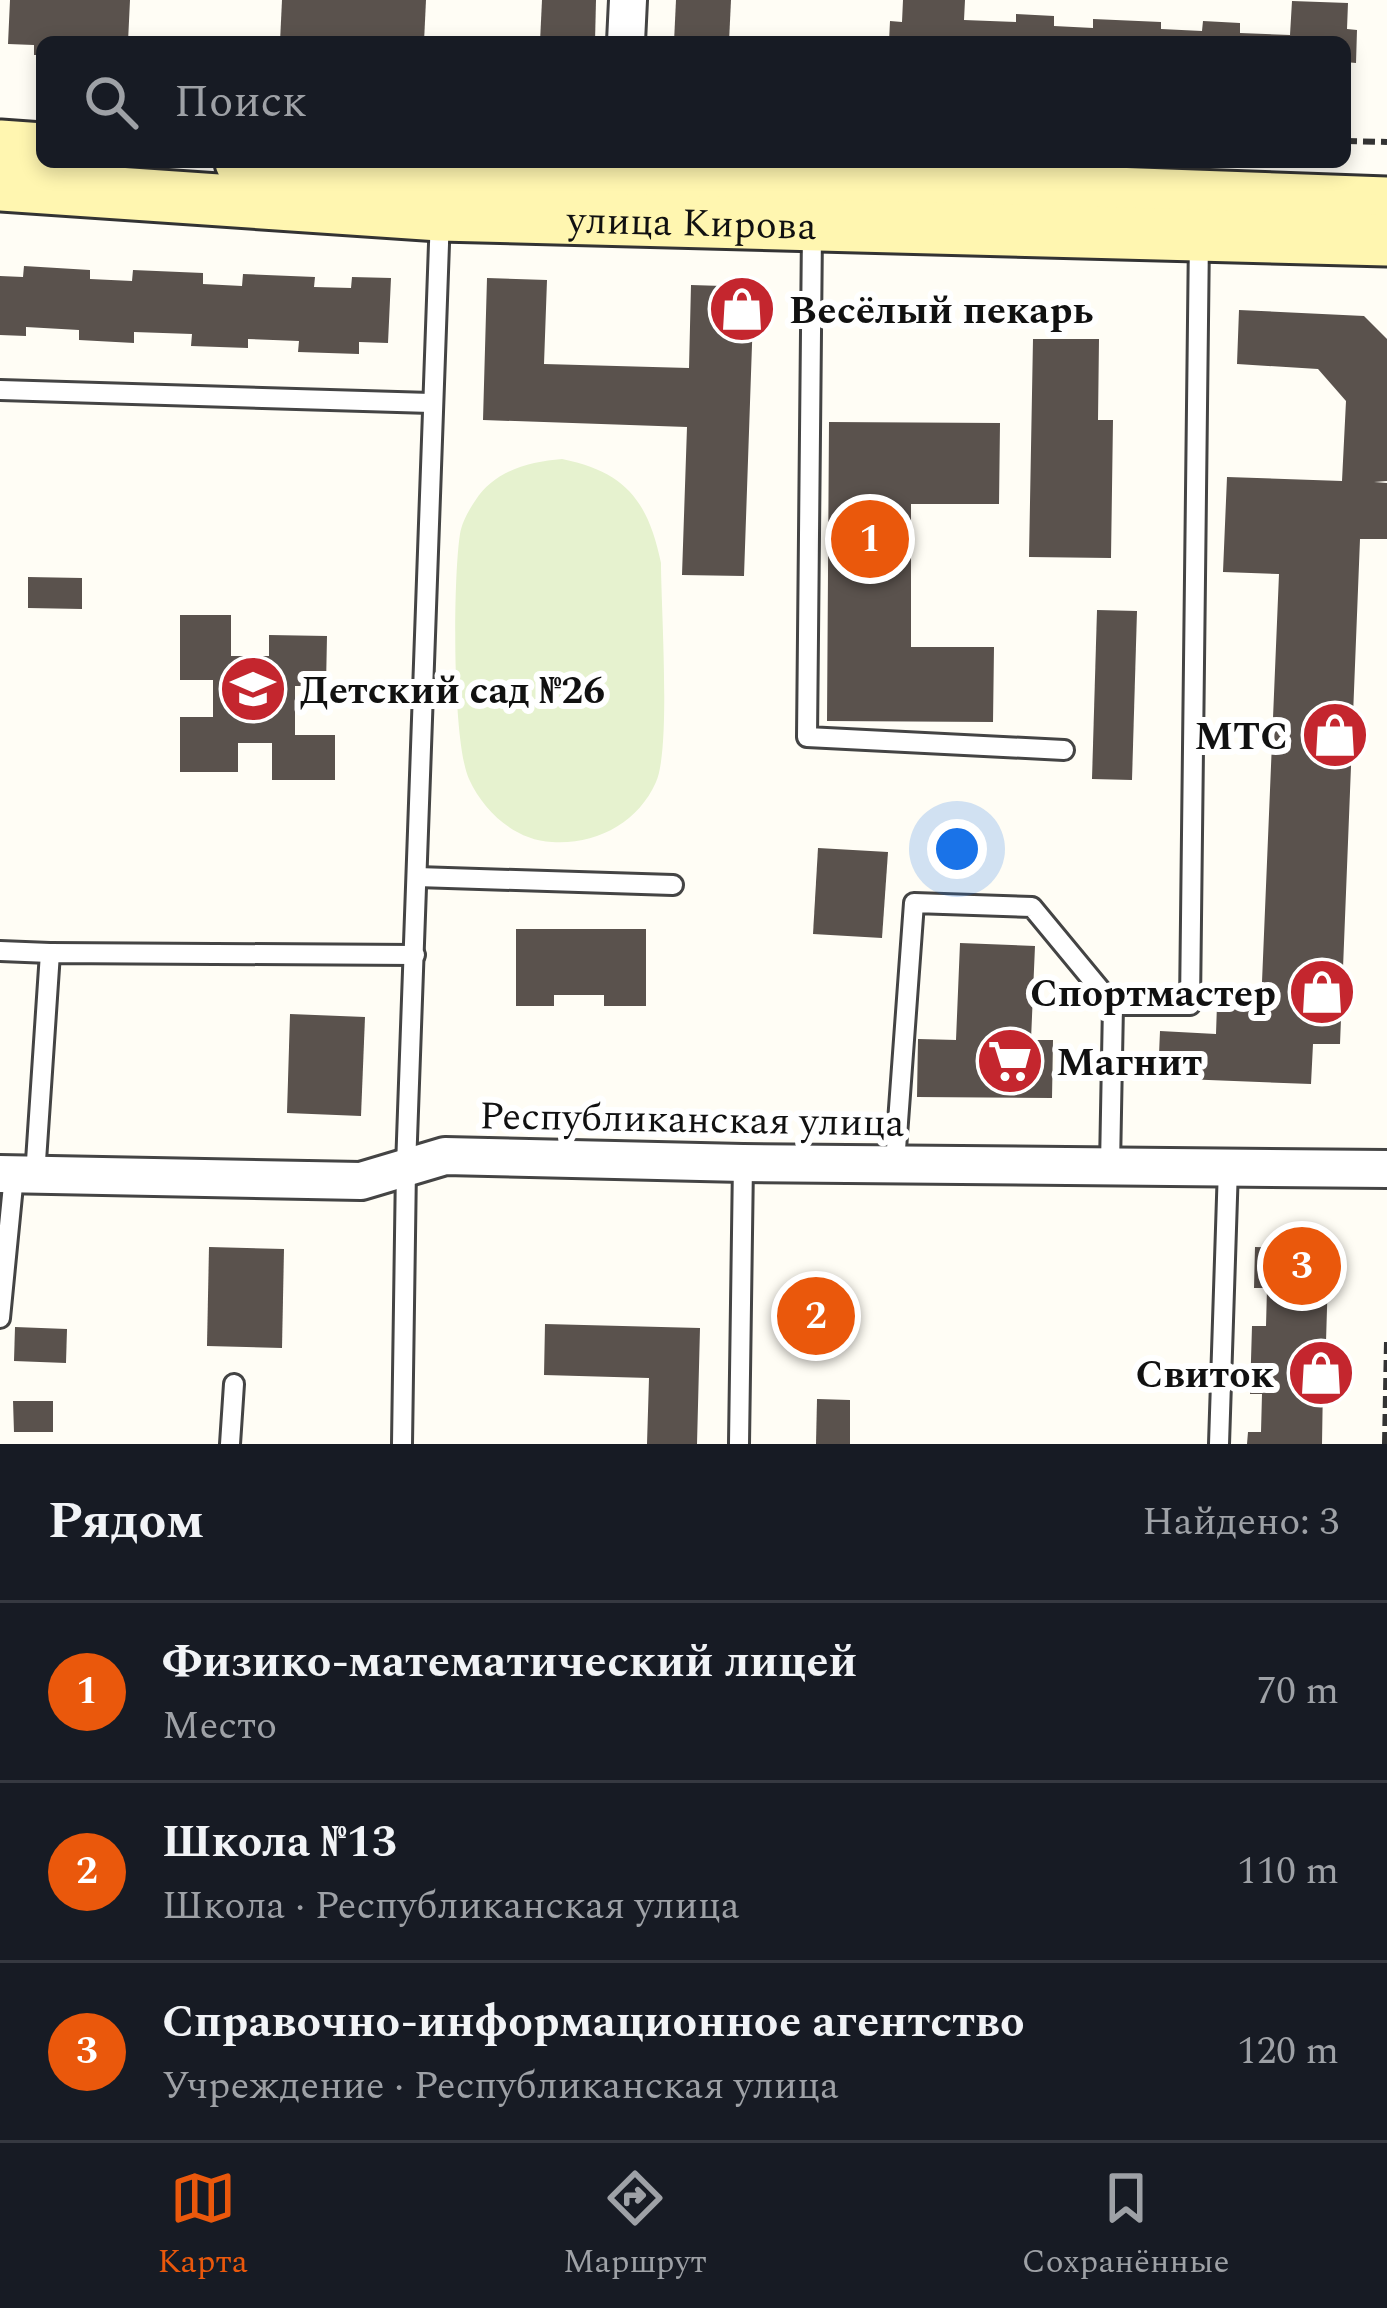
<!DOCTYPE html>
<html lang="ru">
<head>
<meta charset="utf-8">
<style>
  :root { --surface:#171b24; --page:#20242c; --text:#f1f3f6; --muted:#9ea1a6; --line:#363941; --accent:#ea580c }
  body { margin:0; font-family:Spectral,serif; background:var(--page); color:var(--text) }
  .you { position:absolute; left:957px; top:849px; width:42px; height:42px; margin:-30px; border:9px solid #fff; border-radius:50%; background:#1a73e8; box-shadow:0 0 0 18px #1a73e833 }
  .badge { display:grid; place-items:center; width:78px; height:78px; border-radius:50%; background:var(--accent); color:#fff; font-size:39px; font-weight:700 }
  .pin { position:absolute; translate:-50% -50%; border:6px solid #fff; box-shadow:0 3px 12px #0006 }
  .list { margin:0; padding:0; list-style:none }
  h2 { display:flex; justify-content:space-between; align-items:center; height:156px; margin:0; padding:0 48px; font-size:51px }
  h2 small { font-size:39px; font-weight:400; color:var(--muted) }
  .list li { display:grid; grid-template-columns:78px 1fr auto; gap:36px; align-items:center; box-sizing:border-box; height:180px; padding:0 48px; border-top:3px solid var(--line) }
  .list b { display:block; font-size:45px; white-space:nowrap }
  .list p { margin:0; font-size:39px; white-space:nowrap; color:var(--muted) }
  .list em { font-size:39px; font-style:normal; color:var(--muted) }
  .icon { flex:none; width:66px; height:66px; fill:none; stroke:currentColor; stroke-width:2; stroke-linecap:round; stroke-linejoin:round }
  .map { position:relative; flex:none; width:1387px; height:1444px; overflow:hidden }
  .search { position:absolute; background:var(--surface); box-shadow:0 6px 18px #0003; left:36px; right:36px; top:36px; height:132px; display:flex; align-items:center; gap:30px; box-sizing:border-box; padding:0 42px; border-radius:18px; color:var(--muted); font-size:45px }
  .sheet { height:696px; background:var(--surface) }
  nav { display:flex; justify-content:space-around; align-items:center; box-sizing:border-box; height:168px; border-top:3px solid var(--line); background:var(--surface); font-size:33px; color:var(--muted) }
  nav a { display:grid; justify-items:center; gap:6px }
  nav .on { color:var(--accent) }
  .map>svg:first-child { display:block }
  .pitch { fill:#e6f2cf }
  .building { fill:#5a524d }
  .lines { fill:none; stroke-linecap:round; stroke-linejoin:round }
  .service-casing { stroke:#444; stroke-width:24 }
  .minor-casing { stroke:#444; stroke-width:42 }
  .secondary-casing { stroke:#333; stroke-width:57 }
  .path { stroke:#333; stroke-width:6; stroke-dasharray:12 6; stroke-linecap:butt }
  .service { stroke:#fff; stroke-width:18 }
  .minor { stroke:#fff; stroke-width:36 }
  .secondary { stroke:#fff6b0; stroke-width:51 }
  .labels { text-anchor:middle; stroke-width:12; stroke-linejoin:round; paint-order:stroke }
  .street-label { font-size:39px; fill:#111; stroke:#fff }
  .poi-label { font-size:39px; font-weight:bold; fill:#111; stroke:#fff; text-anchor:start }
</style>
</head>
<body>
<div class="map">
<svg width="1387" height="1444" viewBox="0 0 1387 1444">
  <rect width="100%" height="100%" fill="#fffdf5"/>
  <path class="pitch" d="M562 459C626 472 648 501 661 563 661 608 671 749 656 782 638 823 596 845 552 842 515 840 484 812 469 779 452 742 453 578 460 534 462 522 469 510 475 501 495 470 529 462 562 459Z"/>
  <g class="building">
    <polygon points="10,0 130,0 128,42 42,42 42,55 34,55 34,45 8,44"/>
    <polygon points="282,0 426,0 424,42 280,42"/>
    <polygon points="542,0 596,0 595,42 540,42"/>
    <polygon points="676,0 731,0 729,42 674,42"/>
    <polygon points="903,0 965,0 964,20 1016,22 1016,14 1054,16 1054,26 1093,28 1093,19 1161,22 1161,29 1202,31 1203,21 1240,23 1240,33 1290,35 1292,1 1348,3 1347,29 1357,30 1356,63 1345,62 1345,42 889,42 890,21 902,22"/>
    <polygon points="24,266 90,270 90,279 132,281 133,270 203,273 203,284 242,286 243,274 315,277 314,287 351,288 352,277 391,278 388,343 359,342 359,354 298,352 299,341 248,339 248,348 191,346 192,334 134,332 134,343 79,340 79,330 26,327 26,336 0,335 0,276 23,277"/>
    <polygon points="487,278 547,280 544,364 689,368 691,285 754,287 744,576 682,575 687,427 483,420"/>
    <polygon points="1239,310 1364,316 1387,339 1387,481 1374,482 1387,483 1387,539 1360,539 1340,1044 1313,1044 1311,1084 1158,1078 1160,1031 1216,1034 1217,1004 1261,1006 1279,574 1223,572 1227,477 1342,481 1346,401 1318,369 1237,364"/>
    <polygon points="1033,339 1099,339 1098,420 1113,420 1111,558 1029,557"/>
    <polygon points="829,422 1000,423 999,504 911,504 911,647 994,647 993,722 827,721"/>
    <polygon points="28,577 82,578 82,609 28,608"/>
    <polygon points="1097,610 1137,611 1132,780 1092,779"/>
    <polygon points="180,615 231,615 231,656 269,656 269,635 327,636 326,686 295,686 295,735 335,735 335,780 272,780 272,743 238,743 238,772 180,772 180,717 213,717 213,680 180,680"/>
    <polygon points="818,848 888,852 882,938 813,934"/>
    <polygon points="516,929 646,929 646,1006 604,1006 604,995 554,995 554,1006 516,1006"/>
    <polygon points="960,943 1035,946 1031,1040 1053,1040 1052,1098 917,1097 918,1039 956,1040"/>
    <polygon points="290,1014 365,1017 361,1116 287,1113"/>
    <polygon points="209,1247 284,1249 282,1348 207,1346"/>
    <polygon points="1255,1247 1319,1249 1319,1275 1328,1275 1326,1342 1316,1342 1315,1381 1323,1382 1322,1444 1247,1444 1248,1432 1261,1432 1262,1394 1250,1394 1252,1326 1266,1326 1267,1288 1254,1288"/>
    <polygon points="545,1324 700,1328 697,1444 647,1444 649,1378 544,1375"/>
    <polygon points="15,1327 67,1329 66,1363 14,1361"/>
    <polygon points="817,1399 850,1400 850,1444 816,1444"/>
    <polygon points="13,1401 53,1401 53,1432 14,1432"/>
  </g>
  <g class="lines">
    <g class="service-casing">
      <g id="service">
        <polyline points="812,231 807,737 1064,750"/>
        <polyline points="0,390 431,403"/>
        <polyline points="417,877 673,885"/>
        <polyline points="0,951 50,953"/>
        <polyline points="1113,1005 1190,1005 1199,236"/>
        <polyline points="895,1163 914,903 1032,907 1113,1005 1110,1166"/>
        <polyline points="35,1176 50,953 415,955"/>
        <polyline points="0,1318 14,1175"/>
        <polyline points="230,1444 234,1384"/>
        <polyline points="402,1444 406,1167 440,216"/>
        <polyline points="739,1444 743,1163"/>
        <polyline points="1219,1444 1228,1167"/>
      </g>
    </g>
    <g class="minor-casing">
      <g id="minor">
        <polyline points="626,42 628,0"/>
        <polyline points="0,1174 361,1181 445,1156 743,1163 1387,1169"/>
      </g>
    </g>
    <g class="secondary-casing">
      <g id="secondary">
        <polyline points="0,146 42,149"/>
        <polyline points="241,162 442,175 812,182 1387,203"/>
        <path id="s1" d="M0 185 440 215 1387 240"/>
      </g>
    </g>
    <g class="path">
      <polyline points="1345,141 1387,142"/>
      <polyline points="1385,1444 1387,1341"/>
    </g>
    <use href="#service" class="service"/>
    <use href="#minor" class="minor"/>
    <use href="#secondary" class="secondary"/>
  </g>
  <defs>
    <g id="shop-disc" transform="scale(3.45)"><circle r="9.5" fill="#c4262e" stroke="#fff"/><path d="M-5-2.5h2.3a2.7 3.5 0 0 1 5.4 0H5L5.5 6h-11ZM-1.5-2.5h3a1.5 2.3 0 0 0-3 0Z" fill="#fff"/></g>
    <g id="school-disc" transform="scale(3.45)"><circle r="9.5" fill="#c4262e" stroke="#fff"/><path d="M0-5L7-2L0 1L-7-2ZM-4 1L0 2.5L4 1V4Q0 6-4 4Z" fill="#fff"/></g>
    <g id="supermarket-disc" transform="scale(3.45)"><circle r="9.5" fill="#c4262e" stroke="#fff"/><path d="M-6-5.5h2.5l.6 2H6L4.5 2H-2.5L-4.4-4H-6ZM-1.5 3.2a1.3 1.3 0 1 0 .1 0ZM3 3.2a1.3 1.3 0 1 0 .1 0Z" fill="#fff"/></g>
  </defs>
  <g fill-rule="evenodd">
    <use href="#shop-disc" x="742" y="309"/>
    <use href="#school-disc" x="253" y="689"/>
    <use href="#shop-disc" x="1335" y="735"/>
    <use href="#shop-disc" x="1322" y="992"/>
    <use href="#supermarket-disc" x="1010" y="1061"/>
    <use href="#shop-disc" x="1321" y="1373"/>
  </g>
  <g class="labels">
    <g class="street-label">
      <text dy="14" stroke="none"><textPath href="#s1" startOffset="693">улица Кирова</textPath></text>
      <text transform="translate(692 1118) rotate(1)" y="14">Республиканская улица</text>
    </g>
    <g class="poi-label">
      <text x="789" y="323">Весёлый пекарь</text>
      <text x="300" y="703">Детский сад №26</text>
      <text x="1288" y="749" text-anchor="end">МТС</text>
      <text x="1276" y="1006" text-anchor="end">Спортмастер</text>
      <text x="1056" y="1075">Магнит</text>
      <text x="1274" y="1387" text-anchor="end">Свиток</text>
    </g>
  </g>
</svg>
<div class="you"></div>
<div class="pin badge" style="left:870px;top:539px">1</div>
<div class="pin badge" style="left:816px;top:1316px">2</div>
<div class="pin badge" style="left:1302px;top:1266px">3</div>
<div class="search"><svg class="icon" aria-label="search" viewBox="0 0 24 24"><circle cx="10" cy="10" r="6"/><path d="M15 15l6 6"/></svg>Поиск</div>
</div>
<section class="sheet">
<h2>Рядом<small>Найдено: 3</small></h2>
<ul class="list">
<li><span class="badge">1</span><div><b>Физико-математический лицей</b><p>Место</p></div><em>70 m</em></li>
<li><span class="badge">2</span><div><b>Школа №13</b><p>Школа · Республиканская улица</p></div><em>110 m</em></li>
<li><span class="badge">3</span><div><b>Справочно-информационное агентство</b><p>Учреждение · Республиканская улица</p></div><em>120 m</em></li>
</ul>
</section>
<nav>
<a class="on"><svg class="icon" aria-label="map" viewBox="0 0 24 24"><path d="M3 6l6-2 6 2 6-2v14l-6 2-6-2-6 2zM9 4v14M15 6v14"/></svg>Карта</a>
<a><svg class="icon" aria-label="directions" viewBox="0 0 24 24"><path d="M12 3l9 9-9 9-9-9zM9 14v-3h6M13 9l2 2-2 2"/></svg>Маршрут</a>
<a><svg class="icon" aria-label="saved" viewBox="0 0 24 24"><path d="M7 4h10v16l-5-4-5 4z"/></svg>Сохранённые</a>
</nav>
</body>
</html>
